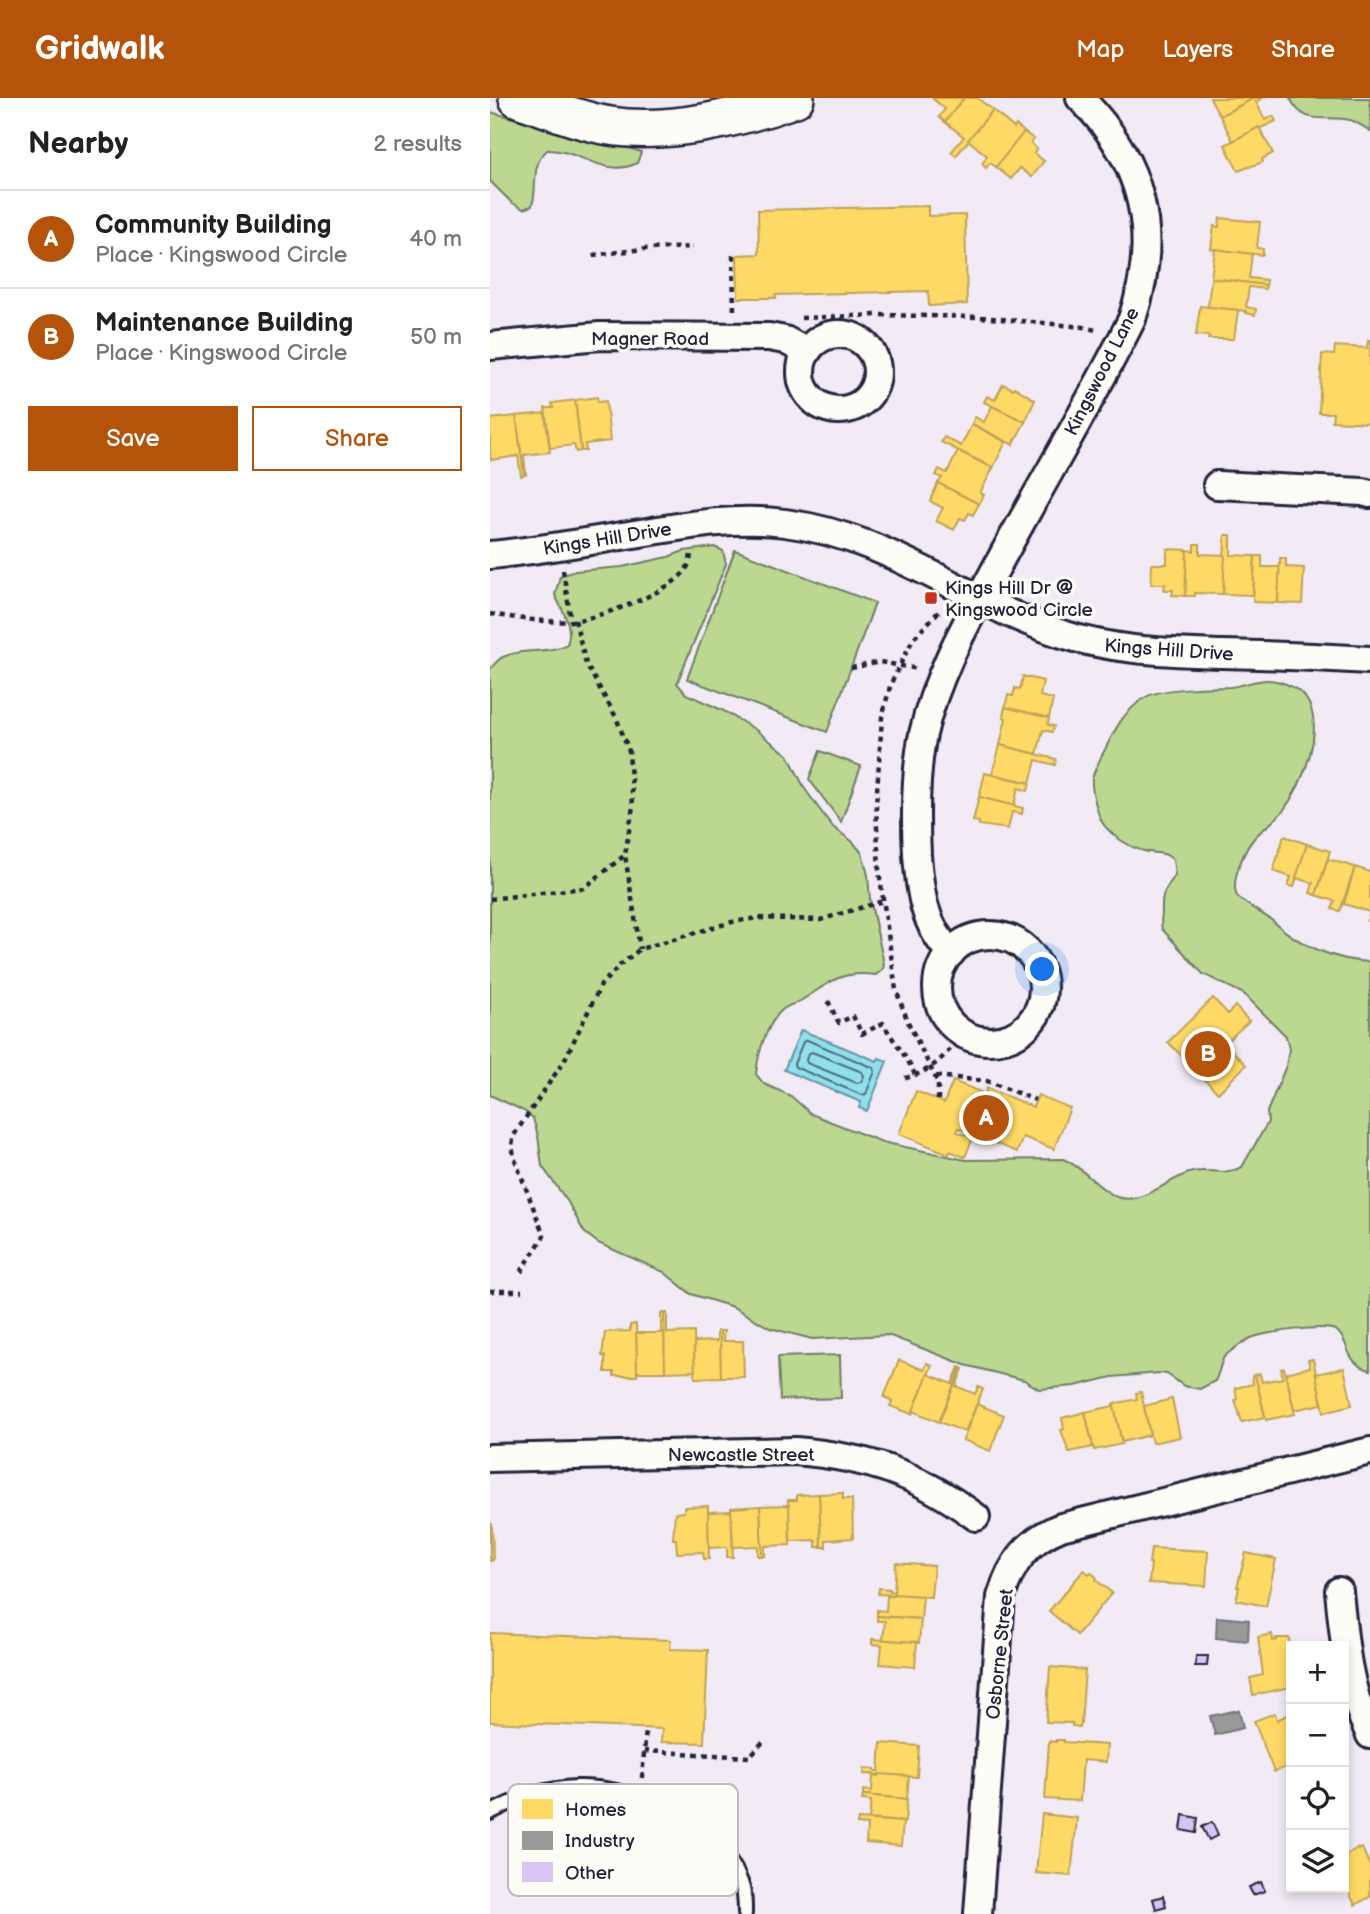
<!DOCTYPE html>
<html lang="en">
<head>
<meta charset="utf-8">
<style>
  :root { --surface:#fff; --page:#f6f6f6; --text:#202124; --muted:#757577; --line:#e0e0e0; --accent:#b45309 }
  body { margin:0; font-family:"Balsamiq Sans",sans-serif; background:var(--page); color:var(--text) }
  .controls { position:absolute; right:21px; bottom:21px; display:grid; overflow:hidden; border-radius:0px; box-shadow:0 4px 10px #0003 }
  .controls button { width:63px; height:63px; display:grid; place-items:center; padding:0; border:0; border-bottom:2px solid var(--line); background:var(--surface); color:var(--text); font:35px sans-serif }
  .you { position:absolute; left:553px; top:872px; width:24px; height:24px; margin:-18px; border:5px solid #fff; border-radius:50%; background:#1a73e8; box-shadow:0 0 0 10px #1a73e833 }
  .badge { display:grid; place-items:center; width:46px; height:46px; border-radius:50%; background:var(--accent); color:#fff; font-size:23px; font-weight:700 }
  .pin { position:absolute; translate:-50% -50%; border:4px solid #fff; box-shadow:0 2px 7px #0006 }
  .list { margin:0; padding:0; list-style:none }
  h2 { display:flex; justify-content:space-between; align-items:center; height:91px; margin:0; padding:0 28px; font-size:30px }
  h2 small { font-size:23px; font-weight:400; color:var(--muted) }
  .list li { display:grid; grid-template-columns:46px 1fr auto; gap:21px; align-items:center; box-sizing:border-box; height:98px; padding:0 28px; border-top:2px solid var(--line) }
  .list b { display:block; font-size:26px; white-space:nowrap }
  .list p { margin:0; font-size:23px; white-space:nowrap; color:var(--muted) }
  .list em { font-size:23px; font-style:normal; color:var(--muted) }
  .actions { display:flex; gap:14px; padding:21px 28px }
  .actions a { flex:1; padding:16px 0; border:2px solid var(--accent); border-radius:0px; text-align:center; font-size:24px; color:var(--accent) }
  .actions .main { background:var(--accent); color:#fff }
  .icon { flex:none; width:38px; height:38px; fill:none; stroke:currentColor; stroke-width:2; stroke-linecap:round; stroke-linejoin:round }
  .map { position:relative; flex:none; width:880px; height:1816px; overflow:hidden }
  header { display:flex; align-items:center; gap:42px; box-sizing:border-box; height:98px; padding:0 35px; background:var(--accent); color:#fff }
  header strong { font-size:33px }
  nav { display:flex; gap:38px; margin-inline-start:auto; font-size:24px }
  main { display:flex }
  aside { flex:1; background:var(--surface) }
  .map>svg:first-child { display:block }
  .green { fill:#bcd890; stroke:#6f7d66; stroke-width:2 }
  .water { fill:#90e0ea; stroke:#6494a4; stroke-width:2 }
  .homes { fill:#ffd966; stroke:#bda259; stroke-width:2 }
  .industry { fill:#999; stroke:#75757d; stroke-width:2 }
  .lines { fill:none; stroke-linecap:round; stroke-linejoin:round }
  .shore { stroke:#4e6e81; stroke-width:2 }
  .building { fill:#d9c4f4; stroke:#22223b; stroke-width:2 }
  .lane-casing { stroke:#22223b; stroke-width:18 }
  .street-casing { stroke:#22223b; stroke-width:32 }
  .secondary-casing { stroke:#22223b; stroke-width:42 }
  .path { stroke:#22223b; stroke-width:4.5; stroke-dasharray:5 5; stroke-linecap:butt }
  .lane { stroke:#fdfcf7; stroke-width:12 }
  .street { stroke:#fdfcf7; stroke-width:26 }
  .secondary { stroke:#fdfcf7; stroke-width:37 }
  .poi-dot { fill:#c8321e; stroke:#fdfcf7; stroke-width:2.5 }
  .labels { text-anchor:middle; stroke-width:7; stroke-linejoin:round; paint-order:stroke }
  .street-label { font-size:19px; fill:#22223b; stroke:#fdfcf7 }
  .poi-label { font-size:19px; fill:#22223b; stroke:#fdfcf7; text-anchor:start }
  .key { fill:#fdfcf7; stroke:#bbbbbf; stroke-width:2 }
  .key-label { font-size:19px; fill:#22223b }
</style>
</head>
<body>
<header>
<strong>Gridwalk</strong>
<nav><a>Map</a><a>Layers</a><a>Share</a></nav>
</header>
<main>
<aside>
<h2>Nearby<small>2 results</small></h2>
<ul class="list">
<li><span class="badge">A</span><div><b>Community Building</b><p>Place · Kingswood Circle</p></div><em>40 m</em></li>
<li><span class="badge">B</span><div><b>Maintenance Building</b><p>Place · Kingswood Circle</p></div><em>50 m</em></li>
</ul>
<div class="actions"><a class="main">Save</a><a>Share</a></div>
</aside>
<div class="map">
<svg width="880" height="1816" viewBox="0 0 880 1816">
  <rect width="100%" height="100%" fill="#f2ebf6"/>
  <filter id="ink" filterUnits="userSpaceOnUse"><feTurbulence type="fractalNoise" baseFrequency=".0143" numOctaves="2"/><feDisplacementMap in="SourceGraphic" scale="14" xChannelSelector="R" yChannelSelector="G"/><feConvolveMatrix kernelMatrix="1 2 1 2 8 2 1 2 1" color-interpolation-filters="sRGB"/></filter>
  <g filter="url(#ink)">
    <g class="green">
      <path d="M800 0H880V33C874 29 867 24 860 22 833 16 815 30 800 0Z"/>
      <path d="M0 14 135 49 151 54 147 65C116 81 88 51 57 52 40 67 48 89 42 108L33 111 21 104 0 83Z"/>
      <path d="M224 449 233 453 236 466 187 585 196 596 232 612 266 632 298 657 315 691 330 712 343 729 363 744 372 755 378 777 380 801 394 866 393 871 386 877C350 872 341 884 312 902 305 906 298 907 292 912 276 927 268 955 266 976L274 986 301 998 321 1016 392 1044 476 1062 573 1061C594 1069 606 1090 627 1099 651 1108 677 1082 699 1075 716 1069 733 1079 752 1069L778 1024 777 1014 796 968 799 951 796 938 754 896 713 876 672 831C670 824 672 820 672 813 671 794 676 792 685 777L683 762C676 753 664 756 654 753 641 750 622 738 614 727 608 720 601 691 602 681 603 673 627 627 633 620 638 613 649 603 656 599 671 590 722 589 740 589 752 588 765 582 777 582 789 582 808 589 815 599 837 629 813 686 793 713 785 723 775 729 766 738 755 750 741 780 746 796 749 804 776 817 784 824 808 847 847 863 880 864V1272C853 1264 861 1245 847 1233 836 1225 774 1235 761 1240 753 1244 740 1253 734 1259 732 1261 728 1278 725 1283L710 1291 694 1288 677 1276 669 1275 622 1279 585 1288 549 1291 534 1282 475 1267 398 1237 322 1241 280 1230 243 1209 201 1196 174 1174 108 1145 94 1134 78 1104 52 1068 48 1038 43 1020 36 1014 0 997V571C4 567 8 561 13 559 33 549 58 557 77 546 84 529 72 512 65 497L70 478 85 473 132 469 178 459 194 453Z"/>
      <polygon points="245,452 385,505 337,634 197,581"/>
      <polygon points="330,653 371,668 351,724 319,681"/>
      <polygon points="350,1257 351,1300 290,1302 288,1259"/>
    </g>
    <polygon class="water" points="311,932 387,963 389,960 397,963 377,1013 369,1010 371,1004 294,972"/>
    <g class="homes">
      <polygon points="442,0 474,0 455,24 449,19 455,11"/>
      <polygon points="474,0 487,0 503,12 466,58 461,54 474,39 455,24"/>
      <polygon points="720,0 764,0 730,18"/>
      <polygon points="764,0 773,0 766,4 775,22 783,18 786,23 743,43 730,18"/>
      <polygon points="503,12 524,30 526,27 534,34 506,69 500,65 496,70 492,66 497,58 478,42"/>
      <polygon points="769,29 783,55 772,61 773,64 748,73 735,47"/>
      <polygon points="534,34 544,41 541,45 547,51 544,55 554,63 542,79 530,70 521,81 506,69"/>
      <polygon points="438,108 438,118 475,117 477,206 439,208 438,193 285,197 286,200 248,200 247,157 269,156 268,112"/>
      <polygon points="730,120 770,124 767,150 773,151 773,157 721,151 724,128 729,129"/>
      <polygon points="725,151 762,156 759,180 776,182 776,187 721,180"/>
      <polygon points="721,180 776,187 775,191 759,189 756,209 766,211 765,217 756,215 756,213 718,209"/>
      <polygon points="710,208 748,212 744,241 718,241 719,238 706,237"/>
      <polygon points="878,242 880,242 880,325 842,323 843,315 829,315 832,256 844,257 845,248 877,250"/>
      <polygon points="513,286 523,291 524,289 545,302 535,324 494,304 497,298 505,302"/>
      <polygon points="107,299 108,304 116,303 120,343 95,346 96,353 91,353 85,302"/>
      <polygon points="85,302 91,353 86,354 84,347 60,350 55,310 63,310 62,305"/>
      <polygon points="502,308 535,324 523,347 482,326 485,319 494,324"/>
      <polygon points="55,315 60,354 34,357 36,377 34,377 26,318"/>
      <polygon points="26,318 34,377 31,378 28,358 1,362 0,357 0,321"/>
      <polygon points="482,326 516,344 503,370 451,344 454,339 471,348"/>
      <polygon points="468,353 503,370 490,395 494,397 489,406 448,385 452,380 446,377 449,371 457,375"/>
      <polygon points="448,385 489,406 483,417 479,415 475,422 470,420 464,432 446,423 453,410 440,403"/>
      <polygon points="735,437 741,437 741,457 765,458 763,497 733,496"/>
      <polygon points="704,446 710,446 710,456 735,457 733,496 705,495 705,498 695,498 697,452 704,453"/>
      <polygon points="677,451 697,452 695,498 682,497 683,492 674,492 675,486 661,486 662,466 677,466"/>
      <polygon points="765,458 772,458 772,469 790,469 788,505 763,504"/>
      <polygon points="790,460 796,460 796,469 814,470 812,506 788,505"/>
      <polygon points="533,578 553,583 550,598 563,601 559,620 515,609 518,597 523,598 525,590 530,591"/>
      <polygon points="515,609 559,620 558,627 564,628 562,634 553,632 547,656 510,647 516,620 513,619"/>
      <polygon points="510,647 566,661 565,667 546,662 540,685 502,676"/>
      <polygon points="495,675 540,685 538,693 528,690 524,708 489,699"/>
      <polygon points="489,699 533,710 532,716 522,714 518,731 489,727 489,724 483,723"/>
      <polygon points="794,738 817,746 804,789 798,788 801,779 783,773"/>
      <polygon points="817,746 840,753 826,797 820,795 823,785 806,780"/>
      <polygon points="838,761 865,769 850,813 842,811 845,803 826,797"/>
      <polygon points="865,769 880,774 880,823 877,823 880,814 854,806"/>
      <polygon points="723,900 738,916 745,908 759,923 735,945 756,967 728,995 678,944"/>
      <polygon points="463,983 495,996 497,990 543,1009 548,997 580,1010 564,1051 533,1039 527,1054 468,1030 467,1034 483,1040 475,1059 460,1053 459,1056 409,1036 426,993 454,1005"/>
      <polygon points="171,1215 174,1215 175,1274 147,1274 146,1235 171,1235"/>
      <polygon points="174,1215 177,1215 177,1235 204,1234 205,1273 175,1274"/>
      <polygon points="146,1226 147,1278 124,1278 124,1274 115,1274 115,1258 112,1258 115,1234 140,1233 140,1227"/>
      <polygon points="227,1233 230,1233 231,1279 205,1280 204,1244 227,1243"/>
      <polygon points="230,1233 234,1233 233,1243 253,1243 254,1279 231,1279"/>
      <polygon points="823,1261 832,1306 804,1312 796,1275 820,1269 818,1262"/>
      <polygon points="409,1262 434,1272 437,1265 442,1267 422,1316 400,1308 402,1303 394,1299"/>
      <polygon points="469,1269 471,1270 449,1324 423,1313 438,1276 462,1286"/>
      <polygon points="471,1270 473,1271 466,1288 485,1296 488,1289 493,1291 475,1334 449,1324"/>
      <polygon points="794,1270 805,1316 776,1322 765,1277 770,1276 772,1284 793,1280 791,1271"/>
      <polygon points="854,1270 862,1307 834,1314 826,1276"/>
      <polygon points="765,1277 775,1319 752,1324 745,1302 747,1301 745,1290 763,1286 762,1278"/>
      <polygon points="651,1294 660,1337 632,1344 623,1306 647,1301 646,1295"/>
      <polygon points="682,1301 690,1339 662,1345 654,1308"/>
      <polygon points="487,1306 514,1317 500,1353 473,1342"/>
      <polygon points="624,1308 632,1346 604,1352 595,1314"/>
      <polygon points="595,1314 603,1349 579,1354 571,1332 574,1331 572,1320"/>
      <polygon points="353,1395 353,1401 362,1401 363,1440 336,1442 336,1449 331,1449 329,1396"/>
      <polygon points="329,1396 331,1449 326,1449 326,1442 300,1443 298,1402 307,1402 307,1397"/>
      <polygon points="299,1407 300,1447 275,1448 275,1458 272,1458 270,1408"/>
      <polygon points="218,1408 219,1461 214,1461 213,1454 187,1455 186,1441 183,1441 185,1415 194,1414 194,1409"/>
      <polygon points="270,1408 272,1458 268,1458 268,1448 243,1449 241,1410"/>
      <polygon points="241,1413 243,1459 237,1459 237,1449 219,1450 218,1414"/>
      <polygon points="0,1426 2,1426 3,1462 0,1463"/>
      <polygon points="661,1450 718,1453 716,1488 659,1485 661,1465 659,1465"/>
      <polygon points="756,1455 786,1461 776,1508 746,1502 749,1489 747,1489"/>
      <polygon points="406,1465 444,1468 441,1499 388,1496 389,1490 400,1491 400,1493 404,1494"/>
      <polygon points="594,1472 599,1476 601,1474 607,1480 606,1482 622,1495 587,1537 559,1513"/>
      <polygon points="403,1496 433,1498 431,1521 387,1518 387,1512 396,1513 397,1498 403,1498"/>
      <polygon points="387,1518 431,1521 429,1545 393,1542 395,1523 387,1523"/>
      <polygon points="0,1535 181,1542 180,1551 218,1552 214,1645 171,1644 172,1631 0,1624"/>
      <polygon points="782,1536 783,1543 787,1542 786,1540 799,1540 801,1554 801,1589 763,1597 760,1580 773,1577 768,1539"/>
      <polygon points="382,1541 427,1544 425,1569 390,1566 392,1547 382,1546"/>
      <polygon points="560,1569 595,1572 591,1626 589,1629 582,1628 582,1625 556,1624"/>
      <polygon points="785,1615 787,1622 801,1615 801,1667 784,1674 764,1623"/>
      <polygon points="566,1642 574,1642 574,1644 617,1647 616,1664 593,1662 590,1703 555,1701 559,1643 566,1644"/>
      <polygon points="391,1645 429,1648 427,1679 374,1676 374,1670 385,1671 385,1673 389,1673"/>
      <polygon points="389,1676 419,1678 417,1701 373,1697 373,1692 382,1693 383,1677 389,1678"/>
      <polygon points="373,1697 417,1701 415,1724 379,1721 381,1703 372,1702"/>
      <polygon points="552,1716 587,1720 581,1778 546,1775"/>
      <polygon points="368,1721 413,1724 411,1748 376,1745 377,1727 367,1726"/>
      <polygon points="867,1750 868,1752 872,1750 880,1768 880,1799 865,1807 854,1784 854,1759"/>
    </g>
    <g class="industry">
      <polygon points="727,1519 759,1522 758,1543 726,1540"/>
      <polygon points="749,1612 753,1630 725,1637 720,1618"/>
    </g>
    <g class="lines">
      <g class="shore">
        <polygon points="317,942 384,970 385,973 376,996 372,997 305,969 304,966 313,944"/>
        <polygon points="322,954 372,974 374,978 371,984 367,985 317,965 316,962 318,956"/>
      </g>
    </g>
    <g class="building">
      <polygon points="706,1558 718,1558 717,1568 705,1568"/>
      <polygon points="693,1717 708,1720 706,1735 691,1732"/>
      <polygon points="722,1724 728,1737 719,1742 712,1729"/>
      <polygon points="771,1784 775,1793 763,1797 759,1789"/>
      <polygon points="673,1798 676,1808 666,1811 663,1801"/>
    </g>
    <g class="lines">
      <g class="lane-casing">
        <path id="lane" d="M0 1715C28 1700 55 1690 87 1689 145 1687 230 1727 251 1784 255 1794 255 1805 255 1816"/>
      </g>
      <g class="street-casing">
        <g id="street">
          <circle cx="349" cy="274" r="38"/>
          <polyline points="0,248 110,238 279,239 295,242 317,254"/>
          <polyline points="727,387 873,394 880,396"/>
          <path d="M0 457C53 452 105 442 157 434 203 426 248 419 295 425 399 438 473 503 569 535 622 553 676 554 732 556 781 557 831 559 880 562"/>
          <circle cx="500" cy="890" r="53"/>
          <path d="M461 855C434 828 430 794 427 757 425 718 425 675 433 636 446 578 477 524 505 472 550 388 600 306 642 221 671 137 653 62 590 0"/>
          <path d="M0 1360 305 1353C378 1359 426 1375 486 1419"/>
          <path d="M849 1493C854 1543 858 1592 880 1637"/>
          <path d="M488 1816 511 1499C521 1465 538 1442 571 1429L880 1353"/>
        </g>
      </g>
      <g class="secondary-casing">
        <path id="secondary" d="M28 0C58 10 89 23 120 28 178 37 250 20 305 0"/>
      </g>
      <g class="path">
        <polyline points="103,157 154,151 203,149"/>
        <polyline points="243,157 244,215"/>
        <polyline points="311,220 387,217 490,219 594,229 609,233"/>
        <polyline points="73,472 81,523"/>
        <path d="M0 516C26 520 55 525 82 523 109 520 179 495 195 473 200 466 201 459 201 452"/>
        <polyline points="85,522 96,566 126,619 139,653 143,708 135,757 150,851"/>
        <polyline points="361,570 390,564 428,571"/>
        <polyline points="0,801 94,790 135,757"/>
        <path d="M338 903 349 925 363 918 372 936 393 925C403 943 417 958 425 977"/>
        <polyline points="446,978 497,983 545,1002"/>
        <path d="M415 980C442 974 457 957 472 935"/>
        <polyline points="448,1002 448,985 418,924 406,892 389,772 386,708 392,619 401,585 423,541 451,511"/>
        <polyline points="31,1174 54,1138 24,1059 22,1047 24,1037 74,963 111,887 130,867 150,851 242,824 268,820 330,822 393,803"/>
        <polyline points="0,1193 32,1193"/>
        <polyline points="154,1653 259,1659 273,1644"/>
        <polyline points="152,1680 156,1631"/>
      </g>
      <use href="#lane" class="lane"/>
      <use href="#street" class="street"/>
      <use href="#secondary" class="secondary"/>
    </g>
  </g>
  <rect class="poi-dot" x="434" y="493" width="14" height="14" rx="3.5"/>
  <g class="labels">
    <g class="street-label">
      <text x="160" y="247">Magner Road</text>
      <text transform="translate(611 273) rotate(-63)" y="7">Kingswood Lane</text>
      <text transform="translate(117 440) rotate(-9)" y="7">Kings Hill Drive</text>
      <text transform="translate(679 551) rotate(4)" y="7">Kings Hill Drive</text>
      <text x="251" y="1363">Newcastle Street</text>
      <text transform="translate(509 1556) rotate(-84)" y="7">Osborne Street</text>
    </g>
    <g class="poi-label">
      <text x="455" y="496">Kings Hill Dr @<tspan x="455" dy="22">Kingswood Circle</tspan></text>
    </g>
  </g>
  <rect x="18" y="1686" width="230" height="112" rx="10" class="key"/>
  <rect x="32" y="1701" width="31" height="20" fill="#ffd966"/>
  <rect x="32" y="1733" width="31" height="19" fill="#999"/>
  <rect x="32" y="1764" width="31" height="20" fill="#d9c4f4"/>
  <g class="key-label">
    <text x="75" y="1718">Homes</text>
    <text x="75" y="1749">Industry</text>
    <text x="75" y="1781">Other</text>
  </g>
</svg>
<div class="controls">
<button>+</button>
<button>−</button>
<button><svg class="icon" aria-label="locate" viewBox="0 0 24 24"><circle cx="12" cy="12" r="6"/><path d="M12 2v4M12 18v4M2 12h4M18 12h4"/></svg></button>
<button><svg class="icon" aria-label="layers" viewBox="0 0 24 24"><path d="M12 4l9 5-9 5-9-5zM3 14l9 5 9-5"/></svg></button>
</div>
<div class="you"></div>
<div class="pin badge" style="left:496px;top:1020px">A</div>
<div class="pin badge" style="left:718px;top:956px">B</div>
</div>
</main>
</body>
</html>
